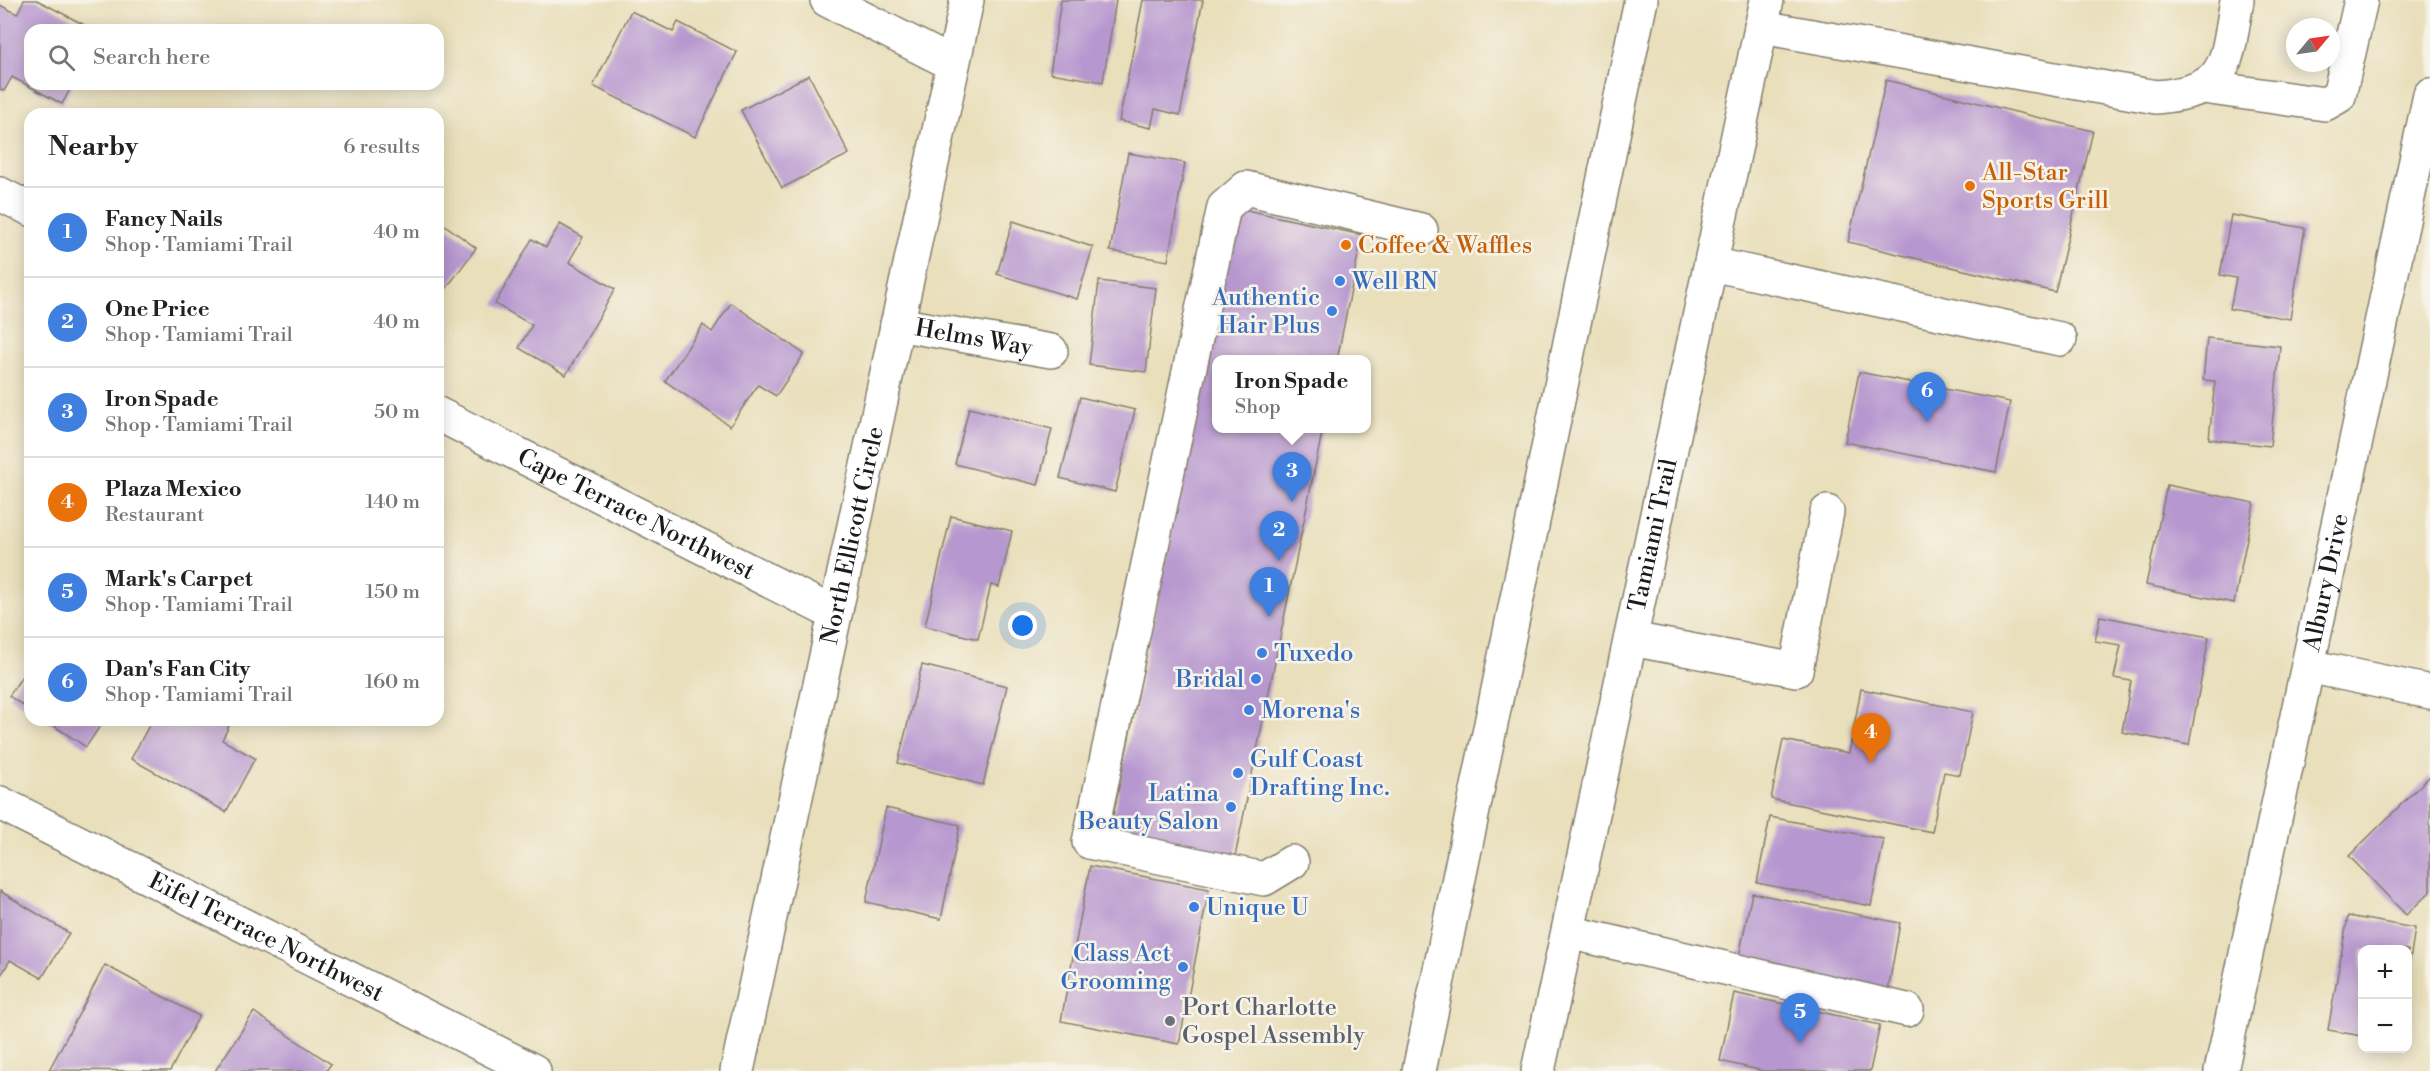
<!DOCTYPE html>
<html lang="en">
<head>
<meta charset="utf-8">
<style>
  :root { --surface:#fff; --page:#f6f6f6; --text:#222; --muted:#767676; --line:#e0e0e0; --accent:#d1495b }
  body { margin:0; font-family:"Libre Bodoni",serif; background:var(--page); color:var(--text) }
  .controls { position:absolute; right:18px; bottom:18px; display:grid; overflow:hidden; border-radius:12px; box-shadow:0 3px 15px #0003 }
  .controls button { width:54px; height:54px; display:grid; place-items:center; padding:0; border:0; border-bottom:2px solid var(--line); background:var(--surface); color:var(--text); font:30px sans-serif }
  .compass { position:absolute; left:2286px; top:18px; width:54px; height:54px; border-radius:50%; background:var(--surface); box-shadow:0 3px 15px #0003; rotate:61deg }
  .you { position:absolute; left:1023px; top:626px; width:21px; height:21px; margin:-15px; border:4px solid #fff; border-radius:50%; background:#1a73e8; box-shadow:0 0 0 9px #1a73e833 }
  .badge { display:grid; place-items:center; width:39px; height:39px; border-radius:50%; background:var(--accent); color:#fff; font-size:20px; font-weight:700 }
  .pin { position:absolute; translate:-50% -50px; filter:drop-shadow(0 2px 3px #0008) }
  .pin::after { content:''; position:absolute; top:32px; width:21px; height:18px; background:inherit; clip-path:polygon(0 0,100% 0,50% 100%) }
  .popup { position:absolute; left:1212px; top:355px; width:159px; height:78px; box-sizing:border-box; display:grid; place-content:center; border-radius:12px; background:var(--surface); filter:drop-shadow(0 2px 4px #0005); font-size:20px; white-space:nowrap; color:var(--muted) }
  .popup b { font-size:22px; color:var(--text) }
  .popup::after { content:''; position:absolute; left:50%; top:100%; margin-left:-12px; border:12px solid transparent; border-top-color:var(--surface) }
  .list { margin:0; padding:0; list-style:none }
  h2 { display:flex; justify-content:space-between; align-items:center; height:78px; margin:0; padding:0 24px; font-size:26px }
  h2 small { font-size:20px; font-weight:400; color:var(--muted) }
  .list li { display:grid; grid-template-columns:39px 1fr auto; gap:18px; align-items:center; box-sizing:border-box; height:90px; padding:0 24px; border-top:2px solid var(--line) }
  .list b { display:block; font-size:22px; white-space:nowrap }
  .list p { margin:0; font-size:20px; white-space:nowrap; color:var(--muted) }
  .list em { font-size:20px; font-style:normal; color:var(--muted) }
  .icon { flex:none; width:33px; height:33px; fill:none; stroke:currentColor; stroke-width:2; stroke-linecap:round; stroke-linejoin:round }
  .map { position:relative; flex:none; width:2430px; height:1071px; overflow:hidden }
  .search { position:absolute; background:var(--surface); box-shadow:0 3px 15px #0003; left:24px; top:24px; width:420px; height:66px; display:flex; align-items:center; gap:15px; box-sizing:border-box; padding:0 21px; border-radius:18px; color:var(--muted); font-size:22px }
  .panel { position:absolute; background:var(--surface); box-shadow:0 3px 15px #0003; left:24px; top:108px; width:420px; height:618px; border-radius:18px }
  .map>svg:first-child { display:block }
  .building { fill:#b797cf }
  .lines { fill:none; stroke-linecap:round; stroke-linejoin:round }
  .minor-casing { stroke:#827e6c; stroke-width:36 }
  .major-casing { stroke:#827e6c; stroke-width:36 }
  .minor { stroke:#fff; stroke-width:33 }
  .major { stroke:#fff; stroke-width:33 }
  .food-dot { fill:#e8710a; stroke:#f7f3e8; stroke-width:2 }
  .shop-dot { fill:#3f7fe0; stroke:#f7f3e8; stroke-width:2 }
  .worship-dot { fill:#6b7280; stroke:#f7f3e8; stroke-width:2 }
  .labels { text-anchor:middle; stroke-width:5; stroke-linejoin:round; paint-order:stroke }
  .food-label { font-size:24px; fill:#c56008; stroke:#f7f3e8; text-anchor:start }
  .shop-label { font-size:24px; fill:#366cbe; stroke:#f7f3e8; text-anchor:start }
  .street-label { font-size:24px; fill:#1c1c1c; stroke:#f7f3e8 }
  .worship-label { font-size:24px; fill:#5b616d; stroke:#f7f3e8; text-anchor:start }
</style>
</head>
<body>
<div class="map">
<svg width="2430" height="1071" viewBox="0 0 2430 1071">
  <rect width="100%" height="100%" fill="#f7f3e8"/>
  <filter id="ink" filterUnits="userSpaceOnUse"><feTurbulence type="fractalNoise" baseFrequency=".0167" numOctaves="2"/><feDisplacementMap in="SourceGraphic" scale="12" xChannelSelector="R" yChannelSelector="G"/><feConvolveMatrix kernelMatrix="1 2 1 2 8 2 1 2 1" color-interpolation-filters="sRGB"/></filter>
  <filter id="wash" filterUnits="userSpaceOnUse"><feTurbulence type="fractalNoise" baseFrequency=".008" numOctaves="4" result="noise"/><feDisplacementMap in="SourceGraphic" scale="24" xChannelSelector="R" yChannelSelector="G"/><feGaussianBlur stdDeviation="1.35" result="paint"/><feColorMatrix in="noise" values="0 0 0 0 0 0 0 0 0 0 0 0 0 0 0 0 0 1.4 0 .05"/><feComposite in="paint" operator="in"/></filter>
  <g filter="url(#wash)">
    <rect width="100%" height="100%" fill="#e9dfbb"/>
    <g id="blocks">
      <g class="building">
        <polygon points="24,0 37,0 94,30 30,30 30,84 73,84 62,104 12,77 4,91 0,89 0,5 17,14"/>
        <polygon points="1061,0 1116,0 1103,82 1050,73"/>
        <polygon points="1143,0 1203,0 1180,115 1155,109 1151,128 1119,121"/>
        <polygon points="631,11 673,32 678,22 737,52 695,137 593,86"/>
        <polygon points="809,75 849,154 782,188 741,110"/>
        <polygon points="1886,80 2093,131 2055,292 1848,242"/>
        <polygon points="1128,153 1185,163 1168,261 1110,251"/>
        <polygon points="1237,208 1362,235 1337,360 1217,360 1217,428 1323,428 1235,857 1110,831"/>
        <polygon points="2231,215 2305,228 2290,319 2230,309 2236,278 2220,275"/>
        <polygon points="438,220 476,248 443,293 438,289"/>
        <polygon points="1013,221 1093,247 1077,299 997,274"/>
        <polygon points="560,224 583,237 569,262 615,289 566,375 519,348 532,325 495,304 532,239 546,247"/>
        <polygon points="1099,281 1156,288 1146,372 1089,365"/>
        <polygon points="731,303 804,354 776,396 758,385 730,426 665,381 703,325 712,332"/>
        <polygon points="2207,338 2280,346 2270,446 2209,439 2215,381 2203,380"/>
        <polygon points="1859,372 2010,402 1996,472 1845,442"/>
        <polygon points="1080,397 1135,410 1115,492 1060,478"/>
        <polygon points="969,408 1052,429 1038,485 955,464"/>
        <polygon points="2167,485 2254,503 2234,603 2146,585"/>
        <polygon points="951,516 1012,531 999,587 991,585 978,639 925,626"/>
        <polygon points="2100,616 2209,637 2189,745 2122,732 2131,681 2114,678 2121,645 2095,641"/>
        <polygon points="30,664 30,710 9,696"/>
        <polygon points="922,665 1007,686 983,785 898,763"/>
        <polygon points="1861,689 1973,712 1960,775 1944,772 1932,832 1771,799 1783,740 1849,753"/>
        <polygon points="45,720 104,720 86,747"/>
        <polygon points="152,720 218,720 229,726 222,740 255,758 226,812 131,759"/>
        <polygon points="2430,776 2430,892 2406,915 2349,856"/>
        <polygon points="886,808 960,825 941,919 866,902"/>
        <polygon points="1770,817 1884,839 1871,906 1757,883"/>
        <polygon points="1090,866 1209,889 1179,1044 1061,1021"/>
        <polygon points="0,891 69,933 42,978 10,960 0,977"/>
        <polygon points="1752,893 1900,923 1888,991 1738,961"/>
        <polygon points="2348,916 2415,928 2409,967 2408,950 2362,950 2362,1036 2328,1030"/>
        <polygon points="105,965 199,1016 170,1071 49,1070"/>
        <polygon points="1734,993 1880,1025 1870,1071 1763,1071 1720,1061"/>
        <polygon points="254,1012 331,1064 326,1071 215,1071"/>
      </g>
    </g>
  </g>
  <g filter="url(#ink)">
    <use href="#blocks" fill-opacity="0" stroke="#827e6c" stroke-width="1.5"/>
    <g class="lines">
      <g class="minor-casing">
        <g id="minor">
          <polyline points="827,0 953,64"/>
          <path d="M1761 27 2156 97C2230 91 2226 64 2237 0"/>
          <polyline points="2203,87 2325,104 2339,96 2361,0"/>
          <polyline points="0,194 30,209"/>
          <polyline points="1711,264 2060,339"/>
          <path id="s1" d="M897 324 1051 351"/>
          <path id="s2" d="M438 414 835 614"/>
          <polyline points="1631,639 1796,670 1827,512"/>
          <polyline points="2308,666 2430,692"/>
          <path id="s3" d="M0 803 534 1071"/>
          <polyline points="1292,862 1264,879 1089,842 1224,207 1246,188 1421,230"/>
          <polyline points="1568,932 1907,1010"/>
          <path id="s4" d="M737 1071 967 0"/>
          <path id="s5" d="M2221 1071 2430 95"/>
        </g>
      </g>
      <g class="major-casing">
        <g id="major">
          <polyline points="1419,1071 1641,0"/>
          <path id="s6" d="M1538 1071 1767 0"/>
        </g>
      </g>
      <use href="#minor" class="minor"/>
      <use href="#major" class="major"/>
    </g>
  </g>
  <g class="food-dot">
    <circle cx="1970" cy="186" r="6"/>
    <circle cx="1346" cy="245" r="6"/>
  </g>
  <g class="shop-dot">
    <circle cx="1340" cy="281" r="6"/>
    <circle cx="1332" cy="311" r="6"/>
    <circle cx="1262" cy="653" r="6"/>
    <circle cx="1256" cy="679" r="6"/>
    <circle cx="1249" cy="710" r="6"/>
    <circle cx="1238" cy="773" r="6"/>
    <circle cx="1231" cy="807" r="6"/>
    <circle cx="1194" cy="907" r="6"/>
    <circle cx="1183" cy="967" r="6"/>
  </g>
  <circle class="worship-dot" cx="1170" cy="1021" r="6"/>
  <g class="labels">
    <g class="food-label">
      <text x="1982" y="180">All-Star<tspan x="1982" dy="28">Sports Grill</tspan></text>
      <text x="1358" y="253">Coffee &amp; Waffles</text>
    </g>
    <g class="shop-label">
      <text x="1352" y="289">Well RN</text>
      <text x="1320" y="305" text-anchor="end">Authentic<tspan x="1320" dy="28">Hair Plus</tspan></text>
      <text x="1274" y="661">Tuxedo</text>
      <text x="1244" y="687" text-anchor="end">Bridal</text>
      <text x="1261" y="718">Morena's</text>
      <text x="1250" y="767">Gulf Coast<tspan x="1250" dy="28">Drafting Inc.</tspan></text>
      <text x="1219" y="801" text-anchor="end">Latina<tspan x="1219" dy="28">Beauty Salon</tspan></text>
      <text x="1206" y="915">Unique U</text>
      <text x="1171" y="961" text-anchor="end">Class Act<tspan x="1171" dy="28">Grooming</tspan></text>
    </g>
    <g class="street-label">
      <text dy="8" stroke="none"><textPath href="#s1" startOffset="78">Helms Way</textPath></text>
      <text dy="8" stroke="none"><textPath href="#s2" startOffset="222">Cape Terrace Northwest</textPath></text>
      <text dy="8" stroke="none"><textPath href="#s4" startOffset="548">North Ellicott Circle</textPath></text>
      <text dy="8" stroke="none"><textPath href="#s6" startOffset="548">Tamiami Trail</textPath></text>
      <text dy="8" stroke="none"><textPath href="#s5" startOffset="500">Albury Drive</textPath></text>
      <text dy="8" stroke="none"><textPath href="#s3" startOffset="298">Eifel Terrace Northwest</textPath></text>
    </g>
    <g class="worship-label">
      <text x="1182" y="1015">Port Charlotte<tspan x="1182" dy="28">Gospel Assembly</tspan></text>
    </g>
  </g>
</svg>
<div class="controls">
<button>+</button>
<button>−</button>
</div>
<svg class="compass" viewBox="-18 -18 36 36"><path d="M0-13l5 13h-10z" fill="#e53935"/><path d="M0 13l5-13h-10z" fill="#767676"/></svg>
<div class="you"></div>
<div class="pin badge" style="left:1269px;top:617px;background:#3f7fe0">1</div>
<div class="pin badge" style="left:1279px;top:561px;background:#3f7fe0">2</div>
<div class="pin badge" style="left:1292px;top:502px;background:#3f7fe0">3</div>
<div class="popup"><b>Iron Spade</b>Shop</div>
<div class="pin badge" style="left:1871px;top:763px;background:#e8710a">4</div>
<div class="pin badge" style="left:1800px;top:1043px;background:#3f7fe0">5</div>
<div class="pin badge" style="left:1927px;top:422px;background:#3f7fe0">6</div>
<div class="search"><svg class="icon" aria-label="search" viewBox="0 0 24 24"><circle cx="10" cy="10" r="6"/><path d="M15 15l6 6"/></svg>Search here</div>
<section class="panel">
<h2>Nearby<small>6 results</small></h2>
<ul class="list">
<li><span class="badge" style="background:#3f7fe0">1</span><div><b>Fancy Nails</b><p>Shop · Tamiami Trail</p></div><em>40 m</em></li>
<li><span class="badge" style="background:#3f7fe0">2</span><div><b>One Price</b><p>Shop · Tamiami Trail</p></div><em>40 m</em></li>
<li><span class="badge" style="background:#3f7fe0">3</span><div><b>Iron Spade</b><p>Shop · Tamiami Trail</p></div><em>50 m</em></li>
<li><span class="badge" style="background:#e8710a">4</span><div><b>Plaza Mexico</b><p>Restaurant</p></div><em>140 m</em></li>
<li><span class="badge" style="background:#3f7fe0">5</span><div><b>Mark's Carpet</b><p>Shop · Tamiami Trail</p></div><em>150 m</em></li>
<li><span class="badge" style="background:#3f7fe0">6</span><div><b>Dan's Fan City</b><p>Shop · Tamiami Trail</p></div><em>160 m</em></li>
</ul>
</section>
</div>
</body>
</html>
